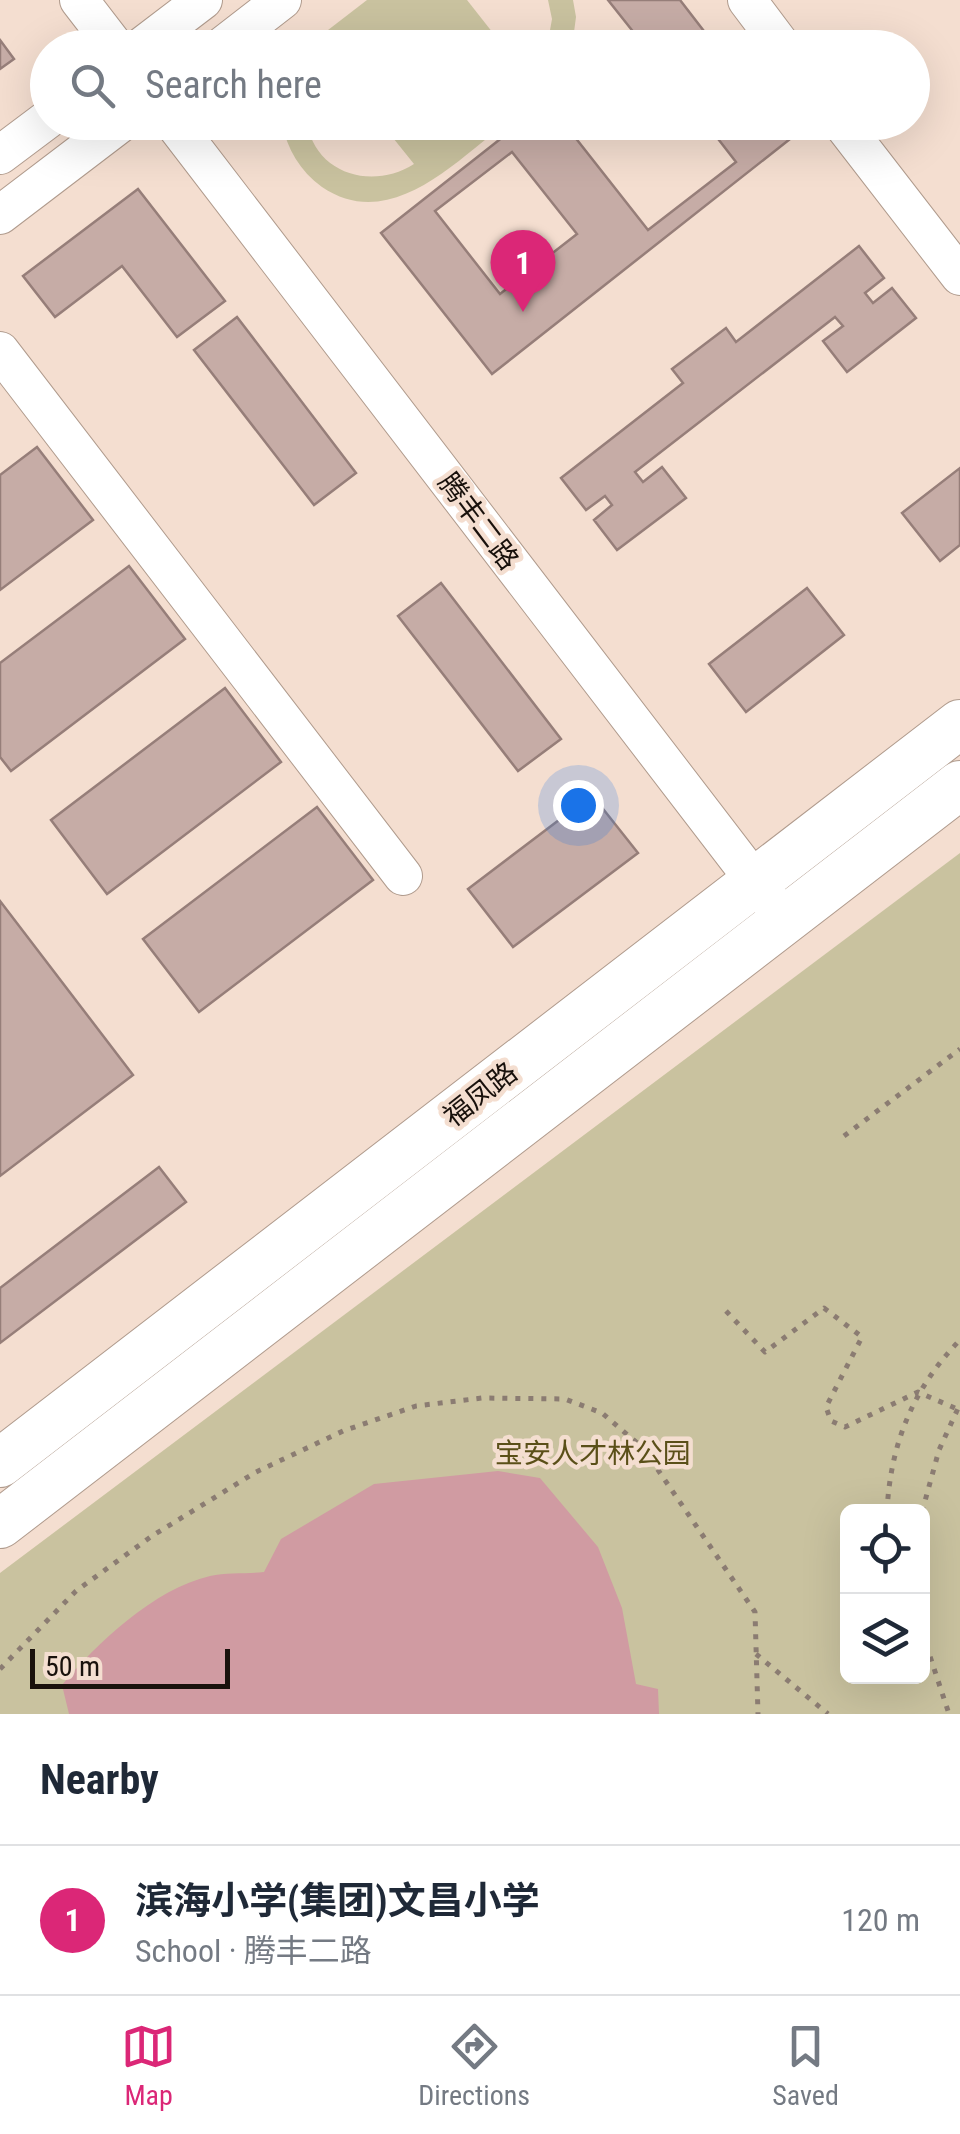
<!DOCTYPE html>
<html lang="en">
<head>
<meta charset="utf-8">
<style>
  :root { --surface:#fff; --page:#f2f2f3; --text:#1f2937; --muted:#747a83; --line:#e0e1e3; --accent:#db2777 }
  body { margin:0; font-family:"Roboto Condensed","Noto Sans SC",sans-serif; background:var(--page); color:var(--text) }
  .controls { position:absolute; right:30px; bottom:30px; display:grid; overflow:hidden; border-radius:15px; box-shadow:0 10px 40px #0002 }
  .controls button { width:90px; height:90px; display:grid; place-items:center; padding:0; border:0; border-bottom:2px solid var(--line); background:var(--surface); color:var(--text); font:50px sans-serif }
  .scale { position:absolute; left:30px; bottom:25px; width:200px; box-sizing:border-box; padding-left:10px; border:5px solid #19110c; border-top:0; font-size:28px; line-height:35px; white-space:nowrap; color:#19110c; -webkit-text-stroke:8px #f4ded0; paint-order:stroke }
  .you { position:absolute; left:578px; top:805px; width:35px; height:35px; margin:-25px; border:8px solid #fff; border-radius:50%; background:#1a73e8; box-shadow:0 0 0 15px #1a73e833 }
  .badge { display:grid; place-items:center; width:65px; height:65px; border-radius:50%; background:var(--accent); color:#fff; font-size:32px; font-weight:700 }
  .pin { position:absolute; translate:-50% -82px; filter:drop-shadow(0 2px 5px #0008) }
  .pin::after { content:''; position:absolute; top:52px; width:35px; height:30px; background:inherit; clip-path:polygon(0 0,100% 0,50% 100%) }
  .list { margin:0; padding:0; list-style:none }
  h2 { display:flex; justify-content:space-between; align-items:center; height:130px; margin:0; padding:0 40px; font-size:42px }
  h2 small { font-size:32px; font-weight:400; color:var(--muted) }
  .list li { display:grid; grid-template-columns:65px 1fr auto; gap:30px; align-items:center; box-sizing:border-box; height:150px; padding:0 40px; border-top:2px solid var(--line) }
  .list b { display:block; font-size:38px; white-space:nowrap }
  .list p { margin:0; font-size:32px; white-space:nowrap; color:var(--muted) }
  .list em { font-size:32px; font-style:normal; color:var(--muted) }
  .icon { flex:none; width:55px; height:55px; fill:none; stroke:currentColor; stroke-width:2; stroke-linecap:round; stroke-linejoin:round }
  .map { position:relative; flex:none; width:960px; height:1714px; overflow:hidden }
  .search { position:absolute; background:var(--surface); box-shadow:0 10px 40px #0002; left:30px; right:30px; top:30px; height:110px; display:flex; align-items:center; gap:25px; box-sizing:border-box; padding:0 35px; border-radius:55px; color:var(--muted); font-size:38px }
  .sheet { height:280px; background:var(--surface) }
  nav { display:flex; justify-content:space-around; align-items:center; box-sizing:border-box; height:140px; border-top:2px solid var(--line); background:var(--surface); font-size:28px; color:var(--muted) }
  nav a { display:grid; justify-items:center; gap:5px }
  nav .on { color:var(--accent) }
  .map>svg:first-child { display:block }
  .green { fill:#c9c29f; fill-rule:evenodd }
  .water { fill:#d09ba2 }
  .building { fill:#c6aca6; stroke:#967e79; stroke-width:2.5; fill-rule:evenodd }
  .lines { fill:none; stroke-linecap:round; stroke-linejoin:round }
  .minor-casing { stroke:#b09b8d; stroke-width:40 }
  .major-casing { stroke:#b09b8d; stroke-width:50 }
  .path { stroke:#8b7c72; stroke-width:5; stroke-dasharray:5 8; stroke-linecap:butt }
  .minor { stroke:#fff; stroke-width:38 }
  .major { stroke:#fff; stroke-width:48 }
  .labels { text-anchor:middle; stroke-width:9; stroke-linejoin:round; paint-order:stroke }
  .street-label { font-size:28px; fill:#19110c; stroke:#f4ded0 }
  .park-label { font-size:28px; fill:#5a4f18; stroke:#f4ded0 }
</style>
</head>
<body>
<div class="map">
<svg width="960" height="1714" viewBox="0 0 960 1714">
  <rect width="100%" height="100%" fill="#f4ded0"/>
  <g class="green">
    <polygon points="367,0 467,0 504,47 306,47"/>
    <polygon points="548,0 573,0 576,17 572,47 547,47 552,19"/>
    <path d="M282 123H307C316 175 373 190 414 164L381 123H506C455 162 390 233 322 187 300 171 287 149 282 123Z"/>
    <path d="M960 853V1714H0V1573ZM848 1512H922V1676H848Z"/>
  </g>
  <path class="water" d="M498 1471 540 1478 598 1547 622 1608 636 1684 658 1689 659 1714H69L62 1685C97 1643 154 1589 210 1576 227 1572 247 1574 264 1572L281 1539 374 1484Z"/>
  <g class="building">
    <polygon points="608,0 680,0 717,48 618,48 635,34"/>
    <polygon points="0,40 14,59 0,69"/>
    <path d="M522 122H563L648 230 736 162 705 122H777L790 139 492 374 381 233ZM512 152 577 234 500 294 435 211Z"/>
    <polygon points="138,189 225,301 177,337 122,266 55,317 23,276"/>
    <polygon points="859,246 884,278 865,293 873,303 892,288 916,318 847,372 823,341 843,326 835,317 635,472 643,482 662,467 686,498 617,550 594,520 612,505 605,496 586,510 561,478 683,383 672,369 726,328 736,342"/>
    <polygon points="237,317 356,473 314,505 194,350"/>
    <polygon points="37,447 93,520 0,590 0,475"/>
    <polygon points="960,468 960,545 940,561 902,513"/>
    <polygon points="129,566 185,639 11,771 0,757 0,663"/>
    <polygon points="441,583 561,739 518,771 398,616"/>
    <polygon points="807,588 844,635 746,712 709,664"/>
    <polygon points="225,688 281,762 107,894 51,820"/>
    <polygon points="592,795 638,853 513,947 468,889"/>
    <polygon points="317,807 373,880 199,1012 143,939"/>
    <polygon points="0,901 133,1075 0,1176"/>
    <polygon points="159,1167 186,1202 0,1343 0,1288"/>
  </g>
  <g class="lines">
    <g class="minor-casing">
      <g id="minor">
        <polyline points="79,0 116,48"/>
        <polyline points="747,0 783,48"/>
        <polyline points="140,48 203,0"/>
        <polyline points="220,48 282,0"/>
        <polyline points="173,122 771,902"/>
        <polyline points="841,122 960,276"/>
        <polyline points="0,155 48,119"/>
        <polyline points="0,215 122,122"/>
        <polyline points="0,351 403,876"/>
      </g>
    </g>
    <g class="major-casing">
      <g id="major">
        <polyline points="0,1463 960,724"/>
        <polyline points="0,1524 960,785"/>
      </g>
    </g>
    <g class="path">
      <polyline points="844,1136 960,1049"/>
      <polyline points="726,1311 765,1352 824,1308 862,1337 826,1407 831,1421 845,1427 918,1392 957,1409"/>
      <path d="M887 1512C890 1445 913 1388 960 1340"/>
      <polyline points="922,1512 939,1450 960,1404"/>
      <polyline points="922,1632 949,1714"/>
      <polyline points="756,1654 828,1714"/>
      <polyline points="0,1669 76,1591 152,1536 256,1472 343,1431 416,1406 482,1398 565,1399 602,1413 643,1448 755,1612 758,1714"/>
    </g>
    <use href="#minor" class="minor"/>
    <use href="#major" class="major"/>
  </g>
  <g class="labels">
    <g class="street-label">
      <text transform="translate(479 521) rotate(53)" y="10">腾丰二路</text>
      <text transform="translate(480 1094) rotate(-38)" y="10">福凤路</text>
    </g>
    <g class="park-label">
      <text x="593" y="1463">宝安人才林公园</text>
    </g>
  </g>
</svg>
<div class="controls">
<button><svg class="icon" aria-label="locate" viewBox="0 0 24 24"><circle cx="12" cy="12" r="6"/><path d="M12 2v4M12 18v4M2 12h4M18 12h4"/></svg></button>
<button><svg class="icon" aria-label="layers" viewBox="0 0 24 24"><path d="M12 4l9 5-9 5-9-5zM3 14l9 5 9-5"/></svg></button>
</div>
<div class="scale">50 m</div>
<div class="you"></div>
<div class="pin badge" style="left:523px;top:312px">1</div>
<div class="search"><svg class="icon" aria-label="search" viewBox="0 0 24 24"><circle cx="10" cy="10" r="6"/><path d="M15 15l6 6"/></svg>Search here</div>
</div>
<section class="sheet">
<h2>Nearby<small></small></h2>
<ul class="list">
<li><span class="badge">1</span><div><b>滨海小学(集团)文昌小学</b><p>School · 腾丰二路</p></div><em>120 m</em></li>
</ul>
</section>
<nav>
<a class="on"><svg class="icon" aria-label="map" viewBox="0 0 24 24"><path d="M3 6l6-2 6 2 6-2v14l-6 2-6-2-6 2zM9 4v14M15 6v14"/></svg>Map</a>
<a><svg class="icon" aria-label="directions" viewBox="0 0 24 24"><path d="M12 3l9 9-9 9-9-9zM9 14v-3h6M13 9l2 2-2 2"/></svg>Directions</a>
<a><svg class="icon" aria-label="saved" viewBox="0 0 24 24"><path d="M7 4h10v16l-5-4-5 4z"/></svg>Saved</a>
</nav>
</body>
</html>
